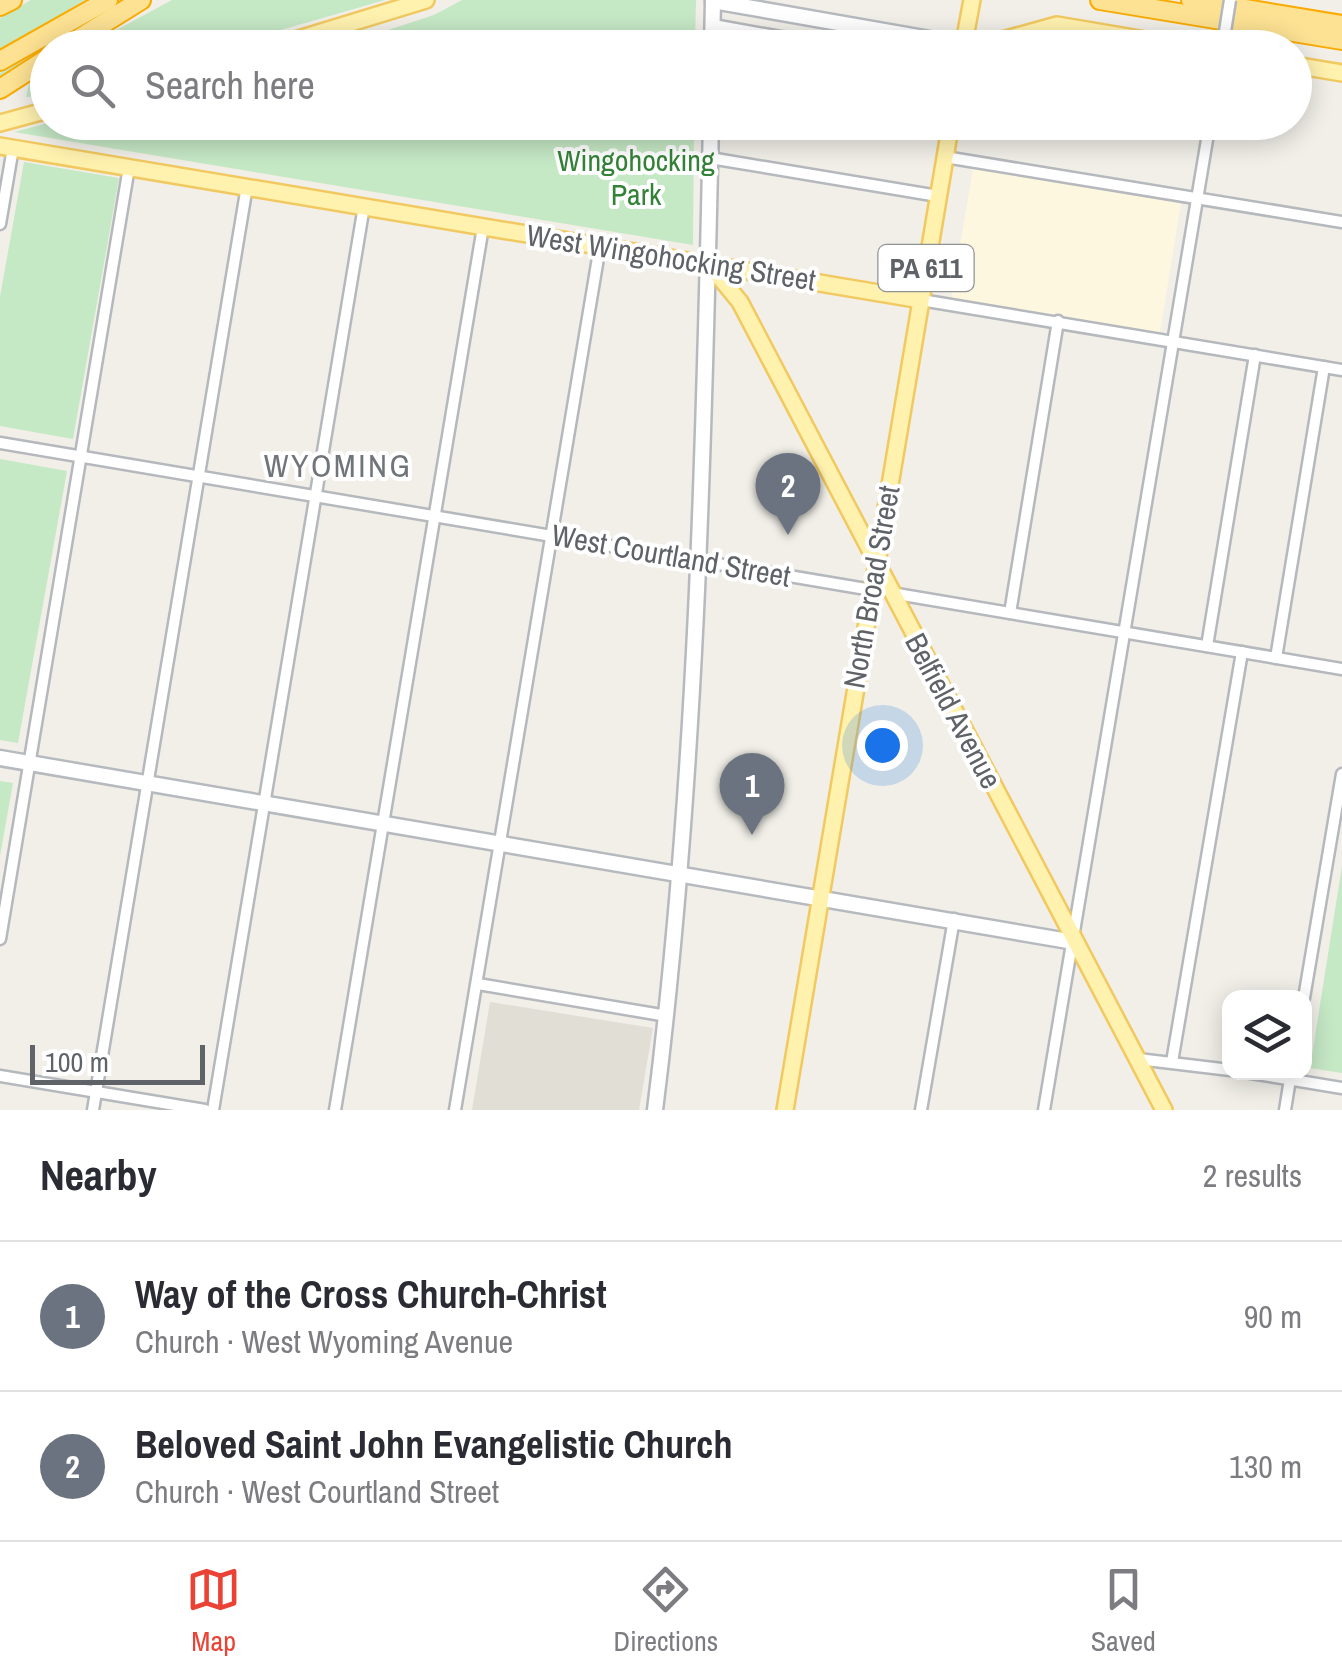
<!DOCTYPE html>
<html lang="en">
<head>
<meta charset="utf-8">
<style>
  :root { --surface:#fff; --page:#f2f2f3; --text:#2b2b33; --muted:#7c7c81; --line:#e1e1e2; --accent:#ea4335 }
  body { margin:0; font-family:"Archivo Narrow",sans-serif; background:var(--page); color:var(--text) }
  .controls { position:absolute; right:30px; bottom:30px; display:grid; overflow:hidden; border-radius:20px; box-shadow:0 5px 25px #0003 }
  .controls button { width:90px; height:90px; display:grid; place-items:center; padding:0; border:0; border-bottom:2px solid var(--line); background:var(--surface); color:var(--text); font:50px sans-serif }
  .scale { position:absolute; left:30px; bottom:25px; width:175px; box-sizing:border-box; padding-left:10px; border:5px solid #5f6368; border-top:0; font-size:28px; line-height:35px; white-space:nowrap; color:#5f6368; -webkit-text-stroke:8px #fff; paint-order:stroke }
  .you { position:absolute; left:882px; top:745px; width:35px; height:35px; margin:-25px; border:8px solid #fff; border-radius:50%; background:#1a73e8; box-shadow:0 0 0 15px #1a73e833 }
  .badge { display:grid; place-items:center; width:65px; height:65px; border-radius:50%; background:var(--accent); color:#fff; font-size:32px; font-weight:700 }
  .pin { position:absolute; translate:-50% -82px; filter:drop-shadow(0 2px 5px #0008) }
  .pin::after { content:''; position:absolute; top:52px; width:35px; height:30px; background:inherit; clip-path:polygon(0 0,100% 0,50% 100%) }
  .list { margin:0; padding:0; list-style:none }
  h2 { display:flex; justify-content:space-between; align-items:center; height:130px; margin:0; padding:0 40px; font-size:42px }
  h2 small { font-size:32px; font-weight:400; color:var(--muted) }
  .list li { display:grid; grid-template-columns:65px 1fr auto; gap:30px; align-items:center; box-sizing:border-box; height:150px; padding:0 40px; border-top:2px solid var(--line) }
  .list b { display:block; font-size:38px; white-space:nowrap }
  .list p { margin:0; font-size:32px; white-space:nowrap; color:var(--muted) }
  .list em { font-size:32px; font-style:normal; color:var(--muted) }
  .icon { flex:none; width:55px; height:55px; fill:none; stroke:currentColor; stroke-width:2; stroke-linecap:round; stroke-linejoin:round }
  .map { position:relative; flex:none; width:1342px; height:1110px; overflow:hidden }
  .search { position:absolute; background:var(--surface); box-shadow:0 5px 25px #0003; left:30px; right:30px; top:30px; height:110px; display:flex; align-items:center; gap:25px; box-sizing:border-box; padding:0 35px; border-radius:55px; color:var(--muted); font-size:38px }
  .sheet { height:430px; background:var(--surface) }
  nav { display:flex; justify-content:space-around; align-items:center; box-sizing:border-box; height:140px; border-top:2px solid var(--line); background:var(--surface); font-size:28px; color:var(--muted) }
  nav a { display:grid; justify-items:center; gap:5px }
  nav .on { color:var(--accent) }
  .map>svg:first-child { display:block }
  .commercial { fill:#fef7e0 }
  .education { fill:#e1ded6 }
  .green { fill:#c5e8c5 }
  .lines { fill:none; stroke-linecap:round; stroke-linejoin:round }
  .street-casing { stroke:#b5b8bc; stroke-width:15 }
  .secondary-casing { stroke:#b6babf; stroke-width:19 }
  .primary-casing { stroke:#f2c960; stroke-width:20 }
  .highway-casing { stroke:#f9ab00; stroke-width:22 }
  .street { stroke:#fff; stroke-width:10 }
  .secondary { stroke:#fff; stroke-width:14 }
  .primary { stroke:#fff2af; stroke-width:15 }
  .highway { stroke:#fde293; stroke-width:18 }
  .street-bridge-casing { stroke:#b5b8bc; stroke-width:15; stroke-linecap:butt }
  .street-bridge { stroke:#fff; stroke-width:10 }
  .labels { text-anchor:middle; stroke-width:8; stroke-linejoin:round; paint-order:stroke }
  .shield { fill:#fff; stroke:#8f9295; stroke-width:2.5 }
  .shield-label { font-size:28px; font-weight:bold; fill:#5f6368 }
  .park-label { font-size:30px; fill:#348238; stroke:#fff }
  .street-label { font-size:30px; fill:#5f6368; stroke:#fff }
  .neighbourhood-label { font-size:32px; letter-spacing:2.5px; fill:#70757a; stroke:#fff }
</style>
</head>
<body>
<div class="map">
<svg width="1342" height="1110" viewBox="0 0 1342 1110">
  <rect width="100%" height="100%" fill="#f1efe8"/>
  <polygon class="commercial" points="973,169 1181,203 1160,333 951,299"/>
  <polygon class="education" points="490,1002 653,1028 639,1110 472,1110"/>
  <g class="green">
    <polygon points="31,0 85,0 0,51 0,18"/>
    <polygon points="129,0 61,47 48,48 47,56 0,86 0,73 64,30"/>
    <polygon points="172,0 385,0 222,47 85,47"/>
    <polygon points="462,0 696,0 695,47 336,47 434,15"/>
    <polygon points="47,72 47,96 26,97 29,84"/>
    <polygon points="52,122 694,123 693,245 14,132"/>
    <polygon points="24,162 119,178 73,439 0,426 0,297"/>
    <polygon points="0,459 67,471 18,743 0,740"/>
    <polygon points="0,781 13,783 0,856"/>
    <polygon points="1342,866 1342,1073 1310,1068"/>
  </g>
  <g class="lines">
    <g class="street-casing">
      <g id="street">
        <polyline points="713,25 843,48"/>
        <polyline points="945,157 1342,222"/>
        <polyline points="710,158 938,196"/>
        <polyline points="0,224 13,148"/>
        <polyline points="921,300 1342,370"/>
        <polyline points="0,443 872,590"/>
        <polyline points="891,593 1342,669"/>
        <polyline points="1010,613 1058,321"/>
        <polyline points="1207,646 1255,355"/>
        <polyline points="1276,658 1324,367"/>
        <polyline points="0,939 129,167"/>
        <polyline points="478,984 667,1016"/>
        <polyline points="1304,998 1342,774"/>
        <polyline points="1138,1059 1230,1070"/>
        <polyline points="1172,1062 1242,652"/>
        <polyline points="1245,1072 1342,1088"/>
        <polyline points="0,1076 205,1110"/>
        <polyline points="93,1110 247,186"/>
        <polyline points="213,1110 364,206"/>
        <polyline points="335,1110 483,227"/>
        <polyline points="455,1110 600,246"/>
        <polyline points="921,1110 954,919"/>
        <polyline points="1044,1110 1210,122"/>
        <polyline points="1285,1110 1291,1073"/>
      </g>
    </g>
    <g class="secondary-casing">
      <g id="secondary">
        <polyline points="713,1 964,45"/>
        <polyline points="712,48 713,0"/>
        <polyline points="0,758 1074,942"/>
        <path d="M655 1110C696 784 704 451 711 122"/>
      </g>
    </g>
    <g class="primary-casing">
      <g id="primary">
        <polyline points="964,45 988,44 1057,25 1193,48"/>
        <polyline points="269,48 426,0"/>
        <polyline points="963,48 972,0"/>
        <polyline points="1294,65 1342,73"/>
        <polyline points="0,123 48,110"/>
        <polyline points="0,146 921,300"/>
        <polyline points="709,264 740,302 1164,1110"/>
        <polyline points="785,1110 951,122"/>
      </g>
    </g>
    <g class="highway-casing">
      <g id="highway">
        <polyline points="1100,0 1342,40"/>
        <polyline points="1191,0 1342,25"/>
        <polyline points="0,6 12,0"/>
        <polyline points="64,48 141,0"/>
        <polyline points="0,61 108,0"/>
        <polyline points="0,89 48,58"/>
      </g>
    </g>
    <use href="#street" class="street"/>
    <use href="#secondary" class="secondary"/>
    <use href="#primary" class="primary"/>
    <use href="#highway" class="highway"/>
    <g class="street-bridge-casing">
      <polyline id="street-bridge" points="1223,44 1230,0"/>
    </g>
    <use href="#street-bridge" class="street-bridge"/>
  </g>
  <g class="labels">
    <rect class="shield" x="878.5" y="245" width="95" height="46" rx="8"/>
    <g class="shield-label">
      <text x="926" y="278">PA 611</text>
    </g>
    <g class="park-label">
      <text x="636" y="171">Wingohocking<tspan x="636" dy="34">Park</tspan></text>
    </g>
    <g class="street-label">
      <text transform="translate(671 258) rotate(9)" y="10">West Wingohocking Street</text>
      <text transform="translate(671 556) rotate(10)" y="10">West Courtland Street</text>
      <text transform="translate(872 587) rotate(-80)" y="10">North Broad Street</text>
      <text transform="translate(953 711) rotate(62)" y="10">Belfield Avenue</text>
    </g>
    <g class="neighbourhood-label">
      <text x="338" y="477">WYOMING</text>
    </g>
  </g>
</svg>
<div class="controls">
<button><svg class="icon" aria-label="layers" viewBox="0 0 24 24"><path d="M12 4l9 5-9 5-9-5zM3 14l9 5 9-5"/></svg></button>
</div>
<div class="scale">100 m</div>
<div class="you"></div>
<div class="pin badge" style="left:752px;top:835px;background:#6b7280">1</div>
<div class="pin badge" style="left:788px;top:535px;background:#6b7280">2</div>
<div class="search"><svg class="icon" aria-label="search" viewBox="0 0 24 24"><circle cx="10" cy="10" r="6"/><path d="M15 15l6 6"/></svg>Search here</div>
</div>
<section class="sheet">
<h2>Nearby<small>2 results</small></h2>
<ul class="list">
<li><span class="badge" style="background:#6b7280">1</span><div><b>Way of the Cross Church-Christ</b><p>Church · West Wyoming Avenue</p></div><em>90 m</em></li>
<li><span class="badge" style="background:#6b7280">2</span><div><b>Beloved Saint John Evangelistic Church</b><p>Church · West Courtland Street</p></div><em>130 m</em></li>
</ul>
</section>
<nav>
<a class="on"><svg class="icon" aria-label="map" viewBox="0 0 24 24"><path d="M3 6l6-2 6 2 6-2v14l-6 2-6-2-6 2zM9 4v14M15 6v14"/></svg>Map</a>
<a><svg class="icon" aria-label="directions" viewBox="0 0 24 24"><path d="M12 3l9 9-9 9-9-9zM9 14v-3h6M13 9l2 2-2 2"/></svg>Directions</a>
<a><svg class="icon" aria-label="saved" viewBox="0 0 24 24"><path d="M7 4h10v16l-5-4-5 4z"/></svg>Saved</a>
</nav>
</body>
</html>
